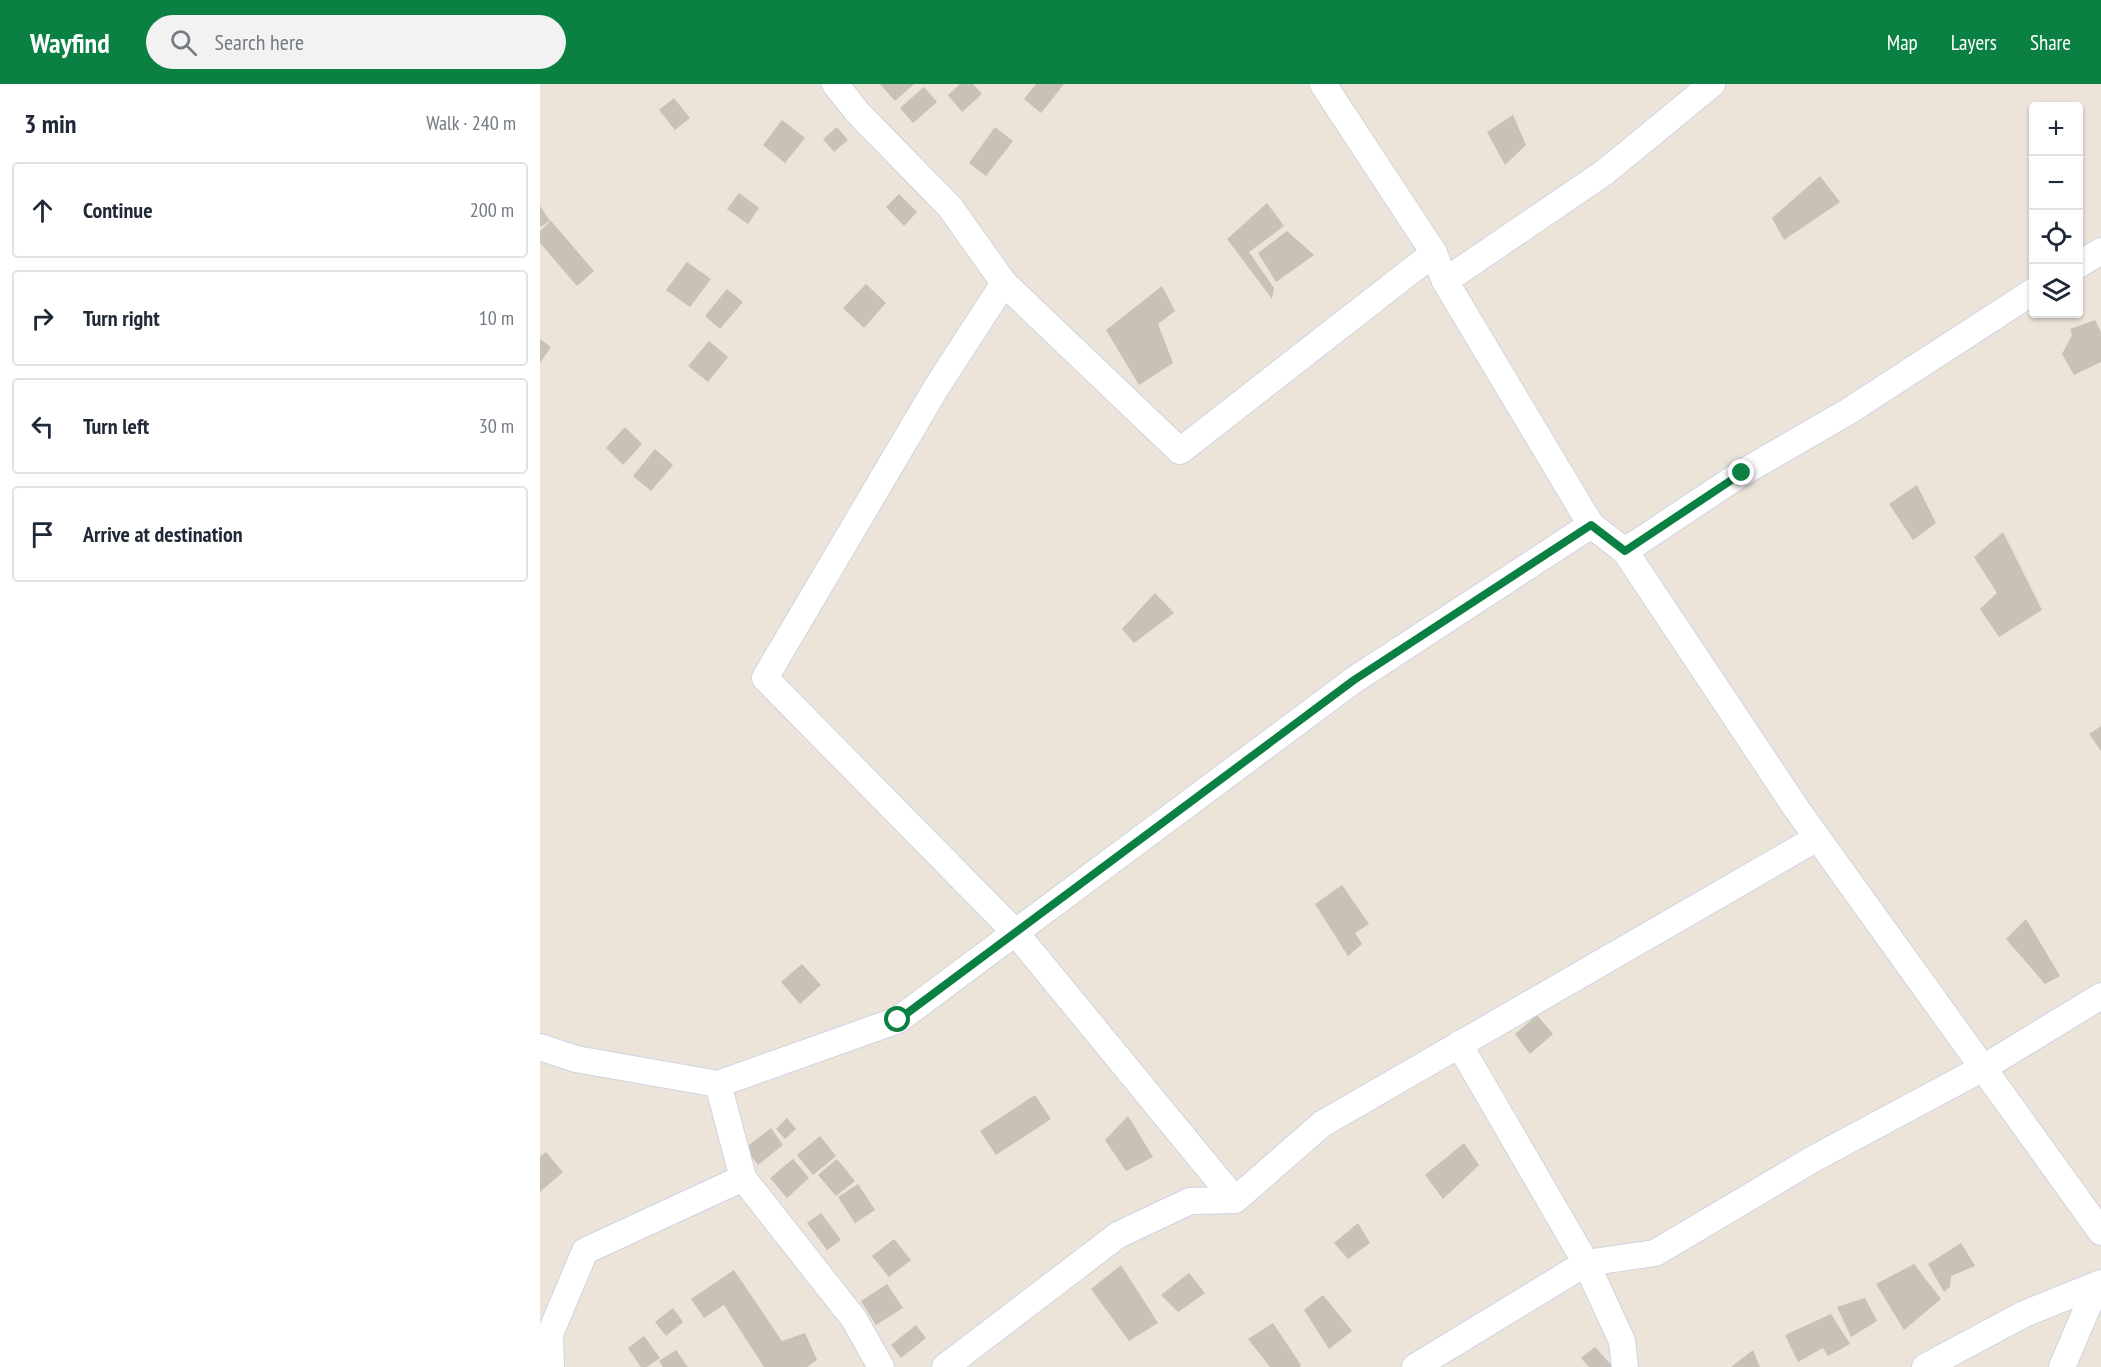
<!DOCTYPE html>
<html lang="en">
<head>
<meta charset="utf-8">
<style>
  :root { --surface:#fff; --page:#f2f2f3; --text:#1f2937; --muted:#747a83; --line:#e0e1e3; --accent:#0b8043 }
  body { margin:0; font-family:"PT Sans Narrow",sans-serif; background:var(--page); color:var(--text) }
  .controls { position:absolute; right:18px; top:18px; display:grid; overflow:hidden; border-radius:6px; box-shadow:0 2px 4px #0004 }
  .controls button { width:54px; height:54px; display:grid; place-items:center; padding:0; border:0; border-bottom:2px solid var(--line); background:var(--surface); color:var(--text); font:30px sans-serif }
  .stop { position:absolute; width:18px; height:18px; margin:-14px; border:4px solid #0b8043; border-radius:50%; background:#fff }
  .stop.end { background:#0b8043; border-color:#fff; box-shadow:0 2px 6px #0008 }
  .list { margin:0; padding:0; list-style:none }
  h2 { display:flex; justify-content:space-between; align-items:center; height:78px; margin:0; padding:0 24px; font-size:26px }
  h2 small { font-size:20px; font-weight:400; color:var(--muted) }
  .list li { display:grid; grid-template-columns:39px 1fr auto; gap:18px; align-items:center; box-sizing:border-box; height:96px; margin:0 12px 12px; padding:0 12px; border:2px solid var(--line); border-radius:6px }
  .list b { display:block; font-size:22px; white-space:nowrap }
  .list em { font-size:20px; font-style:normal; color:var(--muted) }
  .icon { flex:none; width:33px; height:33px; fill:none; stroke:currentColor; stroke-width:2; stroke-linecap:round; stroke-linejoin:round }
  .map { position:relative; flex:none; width:1561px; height:1283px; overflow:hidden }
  header { display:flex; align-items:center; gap:36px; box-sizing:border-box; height:84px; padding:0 30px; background:var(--accent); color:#fff }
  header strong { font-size:28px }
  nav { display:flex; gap:33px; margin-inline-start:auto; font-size:21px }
  .search { width:420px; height:54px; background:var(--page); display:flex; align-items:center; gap:15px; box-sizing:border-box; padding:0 21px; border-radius:33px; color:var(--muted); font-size:22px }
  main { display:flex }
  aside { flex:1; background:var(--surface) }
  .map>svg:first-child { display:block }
  .building { fill:#c7c1b8 }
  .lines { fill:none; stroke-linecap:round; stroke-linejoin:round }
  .street-casing { stroke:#cfd4e3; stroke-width:28 }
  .street { stroke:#fff; stroke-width:26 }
  .route { stroke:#0b8043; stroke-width:8 }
</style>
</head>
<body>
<header>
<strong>Wayfind</strong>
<div class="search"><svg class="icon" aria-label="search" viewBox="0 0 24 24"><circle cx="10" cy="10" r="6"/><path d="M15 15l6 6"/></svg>Search here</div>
<nav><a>Map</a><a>Layers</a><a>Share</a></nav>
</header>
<main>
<aside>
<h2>3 min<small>Walk · 240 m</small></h2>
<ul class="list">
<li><svg class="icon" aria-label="ahead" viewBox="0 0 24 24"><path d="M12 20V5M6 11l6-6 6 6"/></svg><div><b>Continue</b></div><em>200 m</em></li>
<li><svg class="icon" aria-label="right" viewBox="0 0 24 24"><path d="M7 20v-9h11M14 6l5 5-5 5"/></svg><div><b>Turn right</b></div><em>10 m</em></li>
<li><svg class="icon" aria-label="left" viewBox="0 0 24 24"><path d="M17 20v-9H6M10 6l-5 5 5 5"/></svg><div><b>Turn left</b></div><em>30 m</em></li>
<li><svg class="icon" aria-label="arrive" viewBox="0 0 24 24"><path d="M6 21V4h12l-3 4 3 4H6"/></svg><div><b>Arrive at destination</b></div></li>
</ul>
</aside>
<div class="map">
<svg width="1561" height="1283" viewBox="0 0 1561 1283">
  <rect width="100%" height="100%" fill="#ece3d9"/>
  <g class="building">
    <polygon points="340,0 374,0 355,17"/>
    <polygon points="420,0 433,0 442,10 422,28 408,11"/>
    <polygon points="496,0 524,0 501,29 484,15"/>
    <polygon points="384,3 397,18 373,39 360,24"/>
    <polygon points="134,14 150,34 135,46 119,26"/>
    <polygon points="973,31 986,61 965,81 947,48"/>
    <polygon points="242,36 265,54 245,79 223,61"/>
    <polygon points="297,43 308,56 294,68 283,55"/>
    <polygon points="455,43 473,57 446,92 429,79"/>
    <polygon points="1280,92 1300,118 1244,156 1232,134"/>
    <polygon points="199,109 219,124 208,140 187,125"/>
    <polygon points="359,110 377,128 364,142 346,123"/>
    <polygon points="727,119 744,142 709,168 734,204 732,215 687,155"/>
    <polygon points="0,122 10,137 0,143"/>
    <polygon points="11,137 54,187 37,202 0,159 0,147"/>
    <polygon points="747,147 774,171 736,198 718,169"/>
    <polygon points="147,178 171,195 150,223 126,206"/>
    <polygon points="326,200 346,219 324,244 303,224"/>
    <polygon points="622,202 635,227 618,240 633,279 599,301 566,246"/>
    <polygon points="187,205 203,218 180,245 165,232"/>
    <polygon points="1555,236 1561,248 1561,278 1534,291 1522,270 1532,251 1530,245"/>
    <polygon points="0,255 11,263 0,279"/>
    <polygon points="169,257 188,273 168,298 148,282"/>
    <polygon points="85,343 102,360 83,381 66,364"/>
    <polygon points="115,365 133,381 111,407 93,392"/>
    <polygon points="1377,401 1396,439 1373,456 1349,420"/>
    <polygon points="1463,448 1502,526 1459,553 1440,525 1457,509 1434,473"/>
    <polygon points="615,509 634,529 594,559 582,545"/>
    <polygon points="1561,642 1561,667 1549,650"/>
    <polygon points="802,801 829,840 815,849 822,860 808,872 775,820"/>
    <polygon points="1486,835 1520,892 1505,900 1466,855"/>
    <polygon points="262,880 281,901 260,920 241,898"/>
    <polygon points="997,931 1013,950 990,970 975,950"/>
    <polygon points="495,1011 511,1035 456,1071 440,1047"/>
    <polygon points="588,1032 613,1073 586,1087 565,1056"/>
    <polygon points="247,1034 256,1045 245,1055 236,1045"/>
    <polygon points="231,1044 243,1061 218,1081 205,1064"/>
    <polygon points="280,1052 296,1072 273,1091 257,1071"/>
    <polygon points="924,1059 939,1081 903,1115 885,1091"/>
    <polygon points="6,1068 23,1088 0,1108 0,1073"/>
    <polygon points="253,1075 269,1094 247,1114 230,1094"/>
    <polygon points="297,1075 315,1097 296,1112 278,1091"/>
    <polygon points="318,1100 335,1126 315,1139 298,1113"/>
    <polygon points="281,1129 301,1156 287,1166 267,1139"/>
    <polygon points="818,1139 830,1159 808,1175 794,1159"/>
    <polygon points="354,1155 371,1176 349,1193 332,1172"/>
    <polygon points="1421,1159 1435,1182 1411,1192 1410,1203 1404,1208 1388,1180"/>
    <polygon points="1374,1180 1401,1215 1364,1246 1336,1200"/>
    <polygon points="581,1181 618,1239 589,1257 551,1205"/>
    <polygon points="194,1186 242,1257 265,1249 277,1276 267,1283 224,1283 184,1221 164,1234 151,1215"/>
    <polygon points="649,1189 665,1209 638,1228 621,1211"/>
    <polygon points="347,1200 363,1224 336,1241 321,1217"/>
    <polygon points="783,1211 812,1247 789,1265 764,1226"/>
    <polygon points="1325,1214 1337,1237 1311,1253 1297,1223"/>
    <polygon points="133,1224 143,1238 126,1252 115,1238"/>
    <polygon points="1291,1230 1310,1260 1288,1272 1283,1264 1258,1278 1245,1251"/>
    <polygon points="733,1239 761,1281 760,1283 730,1283 708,1255"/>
    <polygon points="376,1241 386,1254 361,1274 351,1261"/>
    <polygon points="104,1252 120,1274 107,1283 101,1283 88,1264"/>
    <polygon points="1055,1263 1073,1283 1049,1283 1041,1274"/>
    <polygon points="136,1266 148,1283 123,1283 119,1277"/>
    <polygon points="1213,1266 1220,1283 1191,1283"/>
  </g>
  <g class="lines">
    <g class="street-casing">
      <g id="street">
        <polyline points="295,0 319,30 410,123 464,199 640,367 894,169"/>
        <polyline points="783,0 894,169 905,197 1051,441 1085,467 1256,724 1561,1148"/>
        <polyline points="1538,181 1561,167"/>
        <polyline points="905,197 1065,88 1172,0"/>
        <polyline points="464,199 396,304 225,594 475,848 695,1116"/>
        <polyline points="1085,467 1202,389 1309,327 1494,207"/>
        <polyline points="0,963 36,975 178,1000 358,936 814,596 1051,441"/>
        <polyline points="178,1000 203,1094 314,1235 341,1283"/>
        <polyline points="11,1283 10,1250 45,1167 203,1094"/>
        <polyline points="405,1283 578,1151 650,1117 695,1116 782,1040 1277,754"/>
        <polyline points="875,1283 1046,1179 919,960"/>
        <polyline points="1085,1283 1082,1257 1046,1179 1115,1169 1275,1074 1443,984 1561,912"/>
        <polyline points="1385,1283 1484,1230 1561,1199"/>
        <polyline points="1522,1283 1557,1201"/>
      </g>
    </g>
    <use href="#street" class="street"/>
  </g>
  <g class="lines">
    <polyline class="route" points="358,936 814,596 1051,441 1085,467 1202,389"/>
  </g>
</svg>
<div class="controls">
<button>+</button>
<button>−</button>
<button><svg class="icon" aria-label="locate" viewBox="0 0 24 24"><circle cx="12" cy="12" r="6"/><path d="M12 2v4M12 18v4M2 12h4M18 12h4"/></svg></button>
<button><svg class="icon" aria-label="layers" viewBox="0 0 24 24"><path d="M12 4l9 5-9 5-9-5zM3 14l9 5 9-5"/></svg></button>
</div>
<div class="stop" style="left:358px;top:936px"></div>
<div class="stop end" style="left:1202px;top:389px"></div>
</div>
</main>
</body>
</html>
